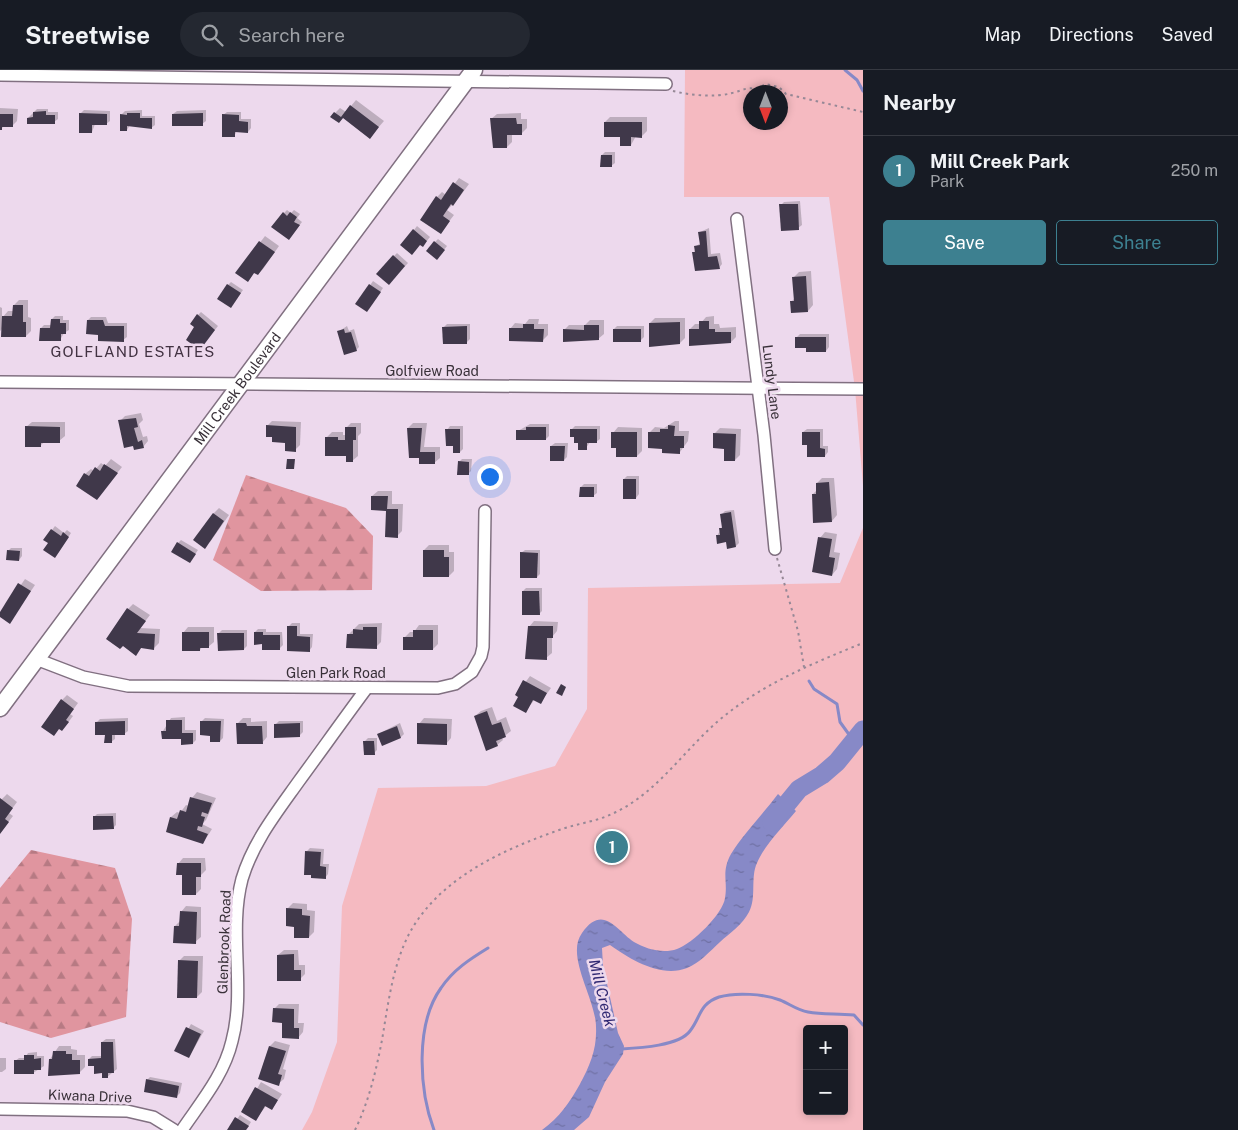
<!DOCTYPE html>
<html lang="en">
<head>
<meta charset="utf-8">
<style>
  :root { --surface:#171b24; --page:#242831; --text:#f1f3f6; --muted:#9ea1a6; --line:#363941; --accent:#3d8090 }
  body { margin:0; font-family:"Public Sans",sans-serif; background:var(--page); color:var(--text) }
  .controls { position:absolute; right:15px; bottom:15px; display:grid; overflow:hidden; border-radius:5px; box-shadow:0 2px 8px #0003 }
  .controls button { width:45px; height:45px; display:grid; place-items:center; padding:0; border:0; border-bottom:1px solid var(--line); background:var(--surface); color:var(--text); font:25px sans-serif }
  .compass { position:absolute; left:743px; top:15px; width:45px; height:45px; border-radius:50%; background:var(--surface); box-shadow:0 2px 8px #0003; rotate:180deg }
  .you { position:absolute; left:489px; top:406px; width:18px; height:18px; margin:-12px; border:4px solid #fff; border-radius:50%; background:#1a73e8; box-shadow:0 0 0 8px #1a73e833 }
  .badge { display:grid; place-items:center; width:32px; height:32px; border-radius:50%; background:var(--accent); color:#fff; font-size:16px; font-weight:700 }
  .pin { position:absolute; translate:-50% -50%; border:2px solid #fff; box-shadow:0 1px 5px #0006 }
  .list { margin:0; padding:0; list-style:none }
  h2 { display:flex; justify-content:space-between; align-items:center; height:65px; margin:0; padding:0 20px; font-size:21px }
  h2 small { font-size:16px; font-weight:400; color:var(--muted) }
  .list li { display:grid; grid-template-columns:32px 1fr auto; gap:15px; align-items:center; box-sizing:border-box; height:70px; padding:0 20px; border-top:1px solid var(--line) }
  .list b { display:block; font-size:19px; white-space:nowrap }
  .list p { margin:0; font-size:16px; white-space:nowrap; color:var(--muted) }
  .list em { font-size:16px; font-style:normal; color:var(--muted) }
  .actions { display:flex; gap:10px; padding:15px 20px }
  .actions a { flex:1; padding:11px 0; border:1px solid var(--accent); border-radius:5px; text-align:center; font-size:18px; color:var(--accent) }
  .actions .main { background:var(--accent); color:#fff }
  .icon { flex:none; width:28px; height:28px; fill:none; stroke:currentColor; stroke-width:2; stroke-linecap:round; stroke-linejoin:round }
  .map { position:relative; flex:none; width:863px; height:1060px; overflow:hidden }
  header { display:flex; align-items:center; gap:30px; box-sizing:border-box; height:70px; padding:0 25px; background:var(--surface); border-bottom:1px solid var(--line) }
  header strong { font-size:24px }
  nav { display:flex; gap:28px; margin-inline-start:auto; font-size:18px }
  .search { width:350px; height:45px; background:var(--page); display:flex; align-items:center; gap:12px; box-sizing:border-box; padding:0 18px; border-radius:28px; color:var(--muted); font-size:19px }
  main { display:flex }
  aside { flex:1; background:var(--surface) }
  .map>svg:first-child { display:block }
  .forest { fill:url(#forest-firs) }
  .park { fill:#f5bac1; fill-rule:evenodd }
  .water { fill:url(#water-ripples) }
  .shadow { fill:#0003 }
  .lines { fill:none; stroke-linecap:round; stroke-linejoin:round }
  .stream { stroke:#8789c7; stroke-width:3 }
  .river { stroke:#8789c7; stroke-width:19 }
  .building { fill:#40384a }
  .street-casing { stroke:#817081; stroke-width:14 }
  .secondary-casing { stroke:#817081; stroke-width:19 }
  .path { stroke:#968896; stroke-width:2; stroke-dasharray:2.5 4; stroke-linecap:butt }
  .street { stroke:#fff; stroke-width:11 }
  .secondary { stroke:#fff; stroke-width:16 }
  .labels { text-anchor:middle; stroke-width:5; stroke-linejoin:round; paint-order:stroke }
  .street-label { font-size:14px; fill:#383038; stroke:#edd9ed }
  .neighbourhood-label { font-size:15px; letter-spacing:1px; fill:#423242; stroke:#edd9ed }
  .water-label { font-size:15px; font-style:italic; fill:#302872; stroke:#edd9ed }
</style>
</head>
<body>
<header>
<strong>Streetwise</strong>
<div class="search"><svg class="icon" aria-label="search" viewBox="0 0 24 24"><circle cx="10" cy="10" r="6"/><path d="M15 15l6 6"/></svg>Search here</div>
<nav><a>Map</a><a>Directions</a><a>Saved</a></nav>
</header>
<main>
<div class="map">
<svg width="863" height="1060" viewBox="0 0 863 1060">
  <defs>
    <pattern id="forest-firs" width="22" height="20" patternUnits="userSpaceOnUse" patternTransform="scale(1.25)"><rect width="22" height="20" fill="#e0959f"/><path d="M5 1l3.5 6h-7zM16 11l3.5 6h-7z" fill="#b77a83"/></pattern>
    <pattern id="water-ripples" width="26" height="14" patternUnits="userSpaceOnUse" patternTransform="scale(1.25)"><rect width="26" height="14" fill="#8789c7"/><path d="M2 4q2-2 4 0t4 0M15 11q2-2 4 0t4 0" fill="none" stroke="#6f70a3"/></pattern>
  </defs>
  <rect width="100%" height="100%" fill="#edd9ed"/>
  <g class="forest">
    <polygon points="246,405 346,438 373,466 372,520 261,521 213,490"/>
    <polygon points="31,780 115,798 132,849 126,947 51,968 0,952 0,818"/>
  </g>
  <g class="park">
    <path d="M685 0H863V416L855 319 829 127H684ZM750 22H780V52H750Z"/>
    <path d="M863 458V1060H302L312 1042 337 972 342 836 378 718 486 716 555 696 587 639 588 518 840 513ZM807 959H844V1041H807Z"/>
  </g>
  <path class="water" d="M778 724 796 741C783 757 765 774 757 793 750 808 757 827 749 842 743 854 730 863 720 872 710 881 700 893 687 898 661 908 631 890 610 875L602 878 603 896 618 963 624 976 623 984 605 1012 589 1047 574 1060H542C560 1047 569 1033 580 1014 590 995 597 979 596 957 596 929 565 886 582 863 603 833 617 861 634 872 646 879 663 884 677 879 692 874 723 844 725 828 728 811 721 802 731 784 744 763 763 744 778 724Z"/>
  <g class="shadow">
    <polygon points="356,30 384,51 370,67 344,47 339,52 335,43 340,38 346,42"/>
    <polygon points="0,38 18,39 17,51 12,56 5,56 0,59"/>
    <polygon points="37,39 48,39 48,42 58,42 58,49 54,52 28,48"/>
    <polygon points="84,40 110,41 110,51 106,54 95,54 92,62 80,44"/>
    <polygon points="142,40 142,46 155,46 155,55 151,58 130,55 127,60 121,45 125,41"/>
    <polygon points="206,40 206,51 202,54 173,44 177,41"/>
    <polygon points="227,42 241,42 241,49 251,49 251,58 248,62 237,61 234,66 223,45"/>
    <polygon points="521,43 521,49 527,49 527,58 521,64 512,64 512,72 507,77 491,49 497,44"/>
    <polygon points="610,47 647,47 647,61 642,66 636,66 631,75 605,52"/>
    <polygon points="605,82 615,82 615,93 611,96 602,85"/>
    <polygon points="459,108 469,114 458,129 447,140 454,145 441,162 437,127 442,122 446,125"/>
    <polygon points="800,131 802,155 798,158 781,135 784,132"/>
    <polygon points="287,140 291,143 294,140 300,144 297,148 302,152 292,165 284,143"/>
    <polygon points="417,156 430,167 426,172 420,173 414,160"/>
    <polygon points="709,158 711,184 720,183 722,194 719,198 694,183 696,176 701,173 700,162"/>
    <polygon points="265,166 279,176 263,199 258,204 255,202 248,211 237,203"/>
    <polygon points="438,169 447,176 440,185 435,172"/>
    <polygon points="397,183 408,193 389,214 394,186"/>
    <polygon points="811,201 813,235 808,241 791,232 795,228 794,207 799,202"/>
    <polygon points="373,211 383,218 370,237 357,234"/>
    <polygon points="231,212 243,220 234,233 228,215"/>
    <polygon points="19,230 28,230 28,247 31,248 31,261 26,266 3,258 0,261 0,237 2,238 2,248 8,241 14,241 14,235"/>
    <polygon points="201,242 218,256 203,275 196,256 198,245"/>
    <polygon points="55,246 63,246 63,250 69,250 69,260 64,263 60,270 41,258 44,255 52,255 52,249"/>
    <polygon points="714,246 714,254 719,254 720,258 736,257 736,267 731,272 690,259 695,254 700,254 706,247"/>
    <polygon points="91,247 106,247 108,253 127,253 127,267 123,270 99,264 88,250"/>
    <polygon points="655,248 685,248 685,268 680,273 650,253"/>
    <polygon points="529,249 539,249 538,254 548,254 548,265 543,270 510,259 515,253 525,254"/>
    <polygon points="590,250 604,250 604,264 598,269 564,271 564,260 569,255 585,255"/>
    <polygon points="447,254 470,254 470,269 467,272 444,257"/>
    <polygon points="347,256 349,261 354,259 359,277 356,280 338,262"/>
    <polygon points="617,256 644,256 644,267 640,271 614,259"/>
    <polygon points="800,264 829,264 829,277 826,281 807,277 797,267"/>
    <polygon points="141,343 143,350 139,354 143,367 147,366 148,371 143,377 135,379 120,351 125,346"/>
    <polygon points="272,351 301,352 300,375 295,380 267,356"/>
    <polygon points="675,351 679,351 679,361 689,361 688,371 680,382 663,377 649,363 655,357 664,358"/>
    <polygon points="32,352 65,352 65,366 59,371 45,371 40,376 26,357"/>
    <polygon points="351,353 361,353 361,363 358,366 358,386 352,391 327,367 332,362 343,362 343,365 346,365 346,358"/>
    <polygon points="413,353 427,353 424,377 440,377 440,388 434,393 420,386 408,358"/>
    <polygon points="530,354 549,354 549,366 546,369 518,361"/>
    <polygon points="450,356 463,356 463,379 460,382 447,360"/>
    <polygon points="575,356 600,356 600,369 596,372 590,372 586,378 572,359"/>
    <polygon points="618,357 642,358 642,381 637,386 617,376 613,363"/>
    <polygon points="720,358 741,359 740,385 735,390 715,363"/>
    <polygon points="807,359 823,359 823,376 828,376 828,382 825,386 808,374 803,362"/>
    <polygon points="555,373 568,373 567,387 564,390 551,376"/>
    <polygon points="111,389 122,397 97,428 85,404 91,399 94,401 101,393 105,396"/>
    <polygon points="462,389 472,389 471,401 468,404 459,392"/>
    <polygon points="627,406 639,406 639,424 636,428 624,409"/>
    <polygon points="822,408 834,408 837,445 832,451 813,424 817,420 817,413"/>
    <polygon points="584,414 597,414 597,423 593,426 581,417"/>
    <polygon points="378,421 392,421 392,434 403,434 402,461 397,466 387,440 372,426"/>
    <polygon points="219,438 229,445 210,472 214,443"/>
    <polygon points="734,440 739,473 736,476 717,466 723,455 722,444 725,441"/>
    <polygon points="55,456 64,463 67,460 71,463 58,483 50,473 52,460"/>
    <polygon points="825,462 837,464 834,482 840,483 837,499 832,505 820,468"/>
    <polygon points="181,470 198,480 190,492 178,473"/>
    <polygon points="429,475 449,475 449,482 454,482 454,501 449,506 424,480"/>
    <polygon points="11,478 22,478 22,486 19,490 8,481"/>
    <polygon points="525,480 540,480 540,504 537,507 521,483"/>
    <polygon points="25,509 35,515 10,552 0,545"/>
    <polygon points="526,518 542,518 542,541 539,544 523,521"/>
    <polygon points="133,534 150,545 140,558 160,559 159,573 153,579 142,577 136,584 128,539"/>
    <polygon points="534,551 558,552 557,561 552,567 552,583 546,588 529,557"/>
    <polygon points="292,553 300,553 300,564 313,564 312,577 309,581 289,556"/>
    <polygon points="382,553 381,572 376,577 348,565 359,554"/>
    <polygon points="419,555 438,555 438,574 433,579 405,567 410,562 414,562"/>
    <polygon points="188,557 214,557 214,572 208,577 202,577 200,580 183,563"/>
    <polygon points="258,559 266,559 266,562 282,562 283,575 279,579 263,573 255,562"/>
    <polygon points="222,560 247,560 247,576 244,579 219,563"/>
    <polygon points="530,606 551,618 540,633 535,629 525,642 519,626 516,625"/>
    <polygon points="67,625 78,633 70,644 73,646 67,654 60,658 62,630"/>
    <polygon points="492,637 497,651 506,647 511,661 502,668 503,670 497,675 475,646 481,641"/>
    <polygon points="185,647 185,660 196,660 196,670 193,673 163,661 171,648"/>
    <polygon points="128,648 128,661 124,664 115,664 115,669 111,672 97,652 100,649"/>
    <polygon points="205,648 224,649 223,668 220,671 201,652"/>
    <polygon points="243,648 251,648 251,652 267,651 267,667 262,673 237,654"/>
    <polygon points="424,648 452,649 451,668 446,674 419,654"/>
    <polygon points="279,651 303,651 303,662 300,665 275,655"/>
    <polygon points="400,653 404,664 401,667 378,664"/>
    <polygon points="368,668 377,668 377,680 374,683 364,672"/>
    <polygon points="197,722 216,728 206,750 202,754 212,759 203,773 167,761 171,747 177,742 180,743 186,735 189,736 192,728"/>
    <polygon points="7,724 17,732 9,743 13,746 0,763 0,731"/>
    <polygon points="116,743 116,755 113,758 94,747 97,744"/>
    <polygon points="310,778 324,779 323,794 329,794 328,804 325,808 307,781"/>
    <polygon points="183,788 205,788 206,800 201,805 201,819 196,824 178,794"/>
    <polygon points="293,833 307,834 307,840 315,841 314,862 309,867 296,856 288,838"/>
    <polygon points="186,836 201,837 201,867 195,872 175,856 181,850 181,842"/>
    <polygon points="284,880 298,880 299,895 305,895 305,904 300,909 278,885"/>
    <polygon points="184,886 203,886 202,922 197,927 179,891"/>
    <polygon points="279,934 299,934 298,953 304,953 303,962 298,968 274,939"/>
    <polygon points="191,954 204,961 189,987 176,981"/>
    <polygon points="106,969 115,969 117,999 107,1007 89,989 92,986 102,986 102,972"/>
    <polygon points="275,971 290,975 283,999 286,1000 284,1009 278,1014 260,1009 270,976"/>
    <polygon points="59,976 71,976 71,979 77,980 77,985 85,985 85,997 79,1003 50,989"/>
    <polygon points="37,982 37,986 44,986 44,996 33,1003 15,991 19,988 25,988 28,983"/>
    <polygon points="0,988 6,988 6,999 2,1002 0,1002"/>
    <polygon points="150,1007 182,1013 180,1023 176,1027 147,1010"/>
    <polygon points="261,1012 282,1024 272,1039 266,1036 256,1049 243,1042"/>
    <polygon points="240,1045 251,1052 246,1060 229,1060"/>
  </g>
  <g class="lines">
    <g class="stream">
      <polyline points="845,0 857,10 863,21"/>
      <polyline points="809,611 814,619 837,634 840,652 853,670"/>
      <path d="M621 979C639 978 679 976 690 961 701 947 699 934 719 927 736 922 764 924 780 930 790 934 797 940 808 942 823 945 838 943 854 945L863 955"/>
      <path d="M434 1060C419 1020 415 954 441 918 453 900 470 889 488 878"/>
    </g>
    <polyline class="river" points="772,752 799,719 822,705 837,692 863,660"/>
  </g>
  <g class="building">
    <polygon points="350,35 379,57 370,69 343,48 339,53 330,47 334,42 341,47"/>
    <polygon points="46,41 46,45 55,45 55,54 27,54 27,48 33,47 33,42"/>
    <polygon points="79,43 107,44 107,55 92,55 92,63 79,63"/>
    <polygon points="127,43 140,43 140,48 152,48 152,59 127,56 127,61 120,61 120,44 127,45"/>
    <polygon points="203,43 203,56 172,56 172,44"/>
    <polygon points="0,44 13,44 13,57 2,57 2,60 0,60"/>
    <polygon points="222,44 239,45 239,51 248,52 248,63 235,62 235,67 222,67"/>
    <polygon points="490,48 516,48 517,54 522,54 522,65 507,65 507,78 493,78"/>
    <polygon points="604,52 642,52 642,68 631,67 631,76 620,76 620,67 604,67"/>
    <polygon points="601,85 612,85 612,97 600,97"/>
    <polygon points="453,112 464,120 453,136 451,134 443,146 450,151 441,164 420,150 436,126 441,130"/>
    <polygon points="779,134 798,134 799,160 781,161"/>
    <polygon points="283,142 287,146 290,142 297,147 294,152 300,155 289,170 271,157"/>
    <polygon points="413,159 427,171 423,177 420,175 412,185 400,175"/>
    <polygon points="706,161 708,187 717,186 720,199 695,201 692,182 695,182 694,176 700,175 698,162"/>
    <polygon points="259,171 275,182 258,205 254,203 248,212 235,203"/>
    <polygon points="434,171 445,180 437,190 426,181"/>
    <polygon points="393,185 405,196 389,215 376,204"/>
    <polygon points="806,206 808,242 791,243 790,231 794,231 792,207"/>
    <polygon points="227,214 241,223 231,238 217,229"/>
    <polygon points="369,214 381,222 367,242 355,234"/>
    <polygon points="13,235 23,235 23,252 26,252 26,267 1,267 2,246 12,246"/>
    <polygon points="197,244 215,260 200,280 186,270 194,257 190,254"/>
    <polygon points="51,249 60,249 60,253 66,253 66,264 61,264 61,271 39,271 40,258 50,258"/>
    <polygon points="87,250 103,250 105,256 124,256 124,272 98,271 98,265 86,264"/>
    <polygon points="699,251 709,251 709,259 715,259 715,262 731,262 731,273 689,276 689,259 699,259"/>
    <polygon points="680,252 680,274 649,277 649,253"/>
    <polygon points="523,254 534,254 534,259 544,259 543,272 509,271 509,258 523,258"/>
    <polygon points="584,255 599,255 599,270 563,272 563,259 584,260"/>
    <polygon points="467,256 467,274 443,274 442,257"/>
    <polygon points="344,259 345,263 351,262 357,281 344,285 337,261"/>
    <rect x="613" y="259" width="28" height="13"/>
    <polygon points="795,267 826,267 826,282 806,282 806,278 795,278"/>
    <polygon points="136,348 138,357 134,358 138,372 142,370 144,378 134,380 133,376 124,378 118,350"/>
    <polygon points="266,355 296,357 296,382 285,381 285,373 272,372 272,367 266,367"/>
    <polygon points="668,355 675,356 674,366 684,366 684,378 680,378 680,384 662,383 662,379 648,378 648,362 660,362 660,359 668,359"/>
    <polygon points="25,356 60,357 60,373 41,373 41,377 25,377"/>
    <polygon points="345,357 356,357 356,370 353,370 353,392 346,392 346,386 325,386 325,367 338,367 338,370 345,370"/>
    <polygon points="526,357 546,357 546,370 516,370 516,360 526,360"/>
    <polygon points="407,358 422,358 420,382 435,382 435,394 419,394 419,388 409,388"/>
    <polygon points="445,359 460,359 460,383 453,383 453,376 446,376"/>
    <polygon points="570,359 597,359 597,373 587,373 587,380 578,380 578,373 574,373 574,367 570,367"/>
    <polygon points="611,362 637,362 637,387 616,387 616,378 611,378"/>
    <polygon points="802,362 820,362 820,378 825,379 825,387 807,387 807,375 802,375"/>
    <polygon points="713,363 736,364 735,391 724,391 724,379 713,378"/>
    <polygon points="550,376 565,376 564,391 550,391"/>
    <polygon points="287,389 295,389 294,399 286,399"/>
    <polygon points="458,391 469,392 469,405 457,405"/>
    <polygon points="104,394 118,403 97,430 76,416 84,403 89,406 95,397 100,401"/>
    <rect x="623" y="409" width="13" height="20"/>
    <polygon points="829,412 832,452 813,453 812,424 816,424 816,413"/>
    <polygon points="580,417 594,417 594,427 579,427"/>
    <polygon points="371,426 388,426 387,439 398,439 398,468 385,467 386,441 371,440"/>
    <polygon points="731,442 736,477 727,479 726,472 717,474 716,465 720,465 719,458 722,458 720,444"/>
    <polygon points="213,443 224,451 205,479 193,470"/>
    <polygon points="51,459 61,466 63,462 69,467 55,488 43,480 48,473 43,470"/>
    <polygon points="818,467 832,469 829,487 835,488 832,506 812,502"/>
    <polygon points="177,472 196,484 190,493 171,482"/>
    <polygon points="7,480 20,481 19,491 6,490"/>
    <polygon points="423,480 444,480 444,487 449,487 449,507 423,507"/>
    <polygon points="520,482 538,483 537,508 520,508"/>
    <polygon points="18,513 31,521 10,554 0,547 0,542"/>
    <polygon points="522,521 539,521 540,545 522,545"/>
    <polygon points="127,538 146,551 137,563 155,564 154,580 141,578 136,586 123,576 120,579 106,569"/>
    <polygon points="287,556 297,556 297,566 310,567 310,582 287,581"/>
    <polygon points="528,556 553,556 553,568 547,568 547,590 525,589"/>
    <polygon points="363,557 377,557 377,579 346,578 347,564 353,564 353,559 363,560"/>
    <polygon points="413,560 433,560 433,580 403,580 403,567 413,567"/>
    <polygon points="182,562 209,562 209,578 200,578 200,581 182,581"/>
    <polygon points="254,562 263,562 263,565 280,565 280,580 262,580 262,574 254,575"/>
    <polygon points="217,563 244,563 244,580 218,581"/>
    <polygon points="523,610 547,623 541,634 533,630 526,643 513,636 518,627 515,625"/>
    <polygon points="561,614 566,617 562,626 556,623"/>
    <polygon points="61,629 74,639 66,650 69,652 62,661 59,659 54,666 41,657"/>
    <polygon points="487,641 492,655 501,652 506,667 496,671 498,676 486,681 474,646"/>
    <polygon points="166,650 182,650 182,663 193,663 193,674 181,675 181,669 162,669 161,661 166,661"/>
    <polygon points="125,651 125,665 112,665 112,673 104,673 105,665 95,665 95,652"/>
    <polygon points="200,651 221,651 220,672 210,672 210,666 200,665"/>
    <polygon points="236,653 246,653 247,656 262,656 263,674 237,674"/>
    <polygon points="300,653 300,667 274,668 274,654"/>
    <polygon points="417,653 447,654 447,675 417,674"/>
    <polygon points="397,656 401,668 382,676 377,664"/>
    <polygon points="363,671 374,671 375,685 364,685"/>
    <polygon points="190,727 212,733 208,744 202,742 201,746 205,747 202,757 198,756 197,760 208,764 203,774 166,762 170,747 177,749 180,740 186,742"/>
    <polygon points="0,728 13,738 5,749 9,752 0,764"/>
    <polygon points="93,746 113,746 114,759 93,760"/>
    <polygon points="305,781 321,782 320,796 326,797 326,809 311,808 311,805 304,805"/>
    <polygon points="177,793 201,793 201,807 196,807 196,825 182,825 182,805 176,805"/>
    <polygon points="286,838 302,839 302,845 310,846 309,868 294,868 294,857 286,856"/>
    <polygon points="180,841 197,842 196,874 173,873 174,856 179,856"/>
    <polygon points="294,884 294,900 301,900 301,911 277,911 277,885"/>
    <polygon points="178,890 198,891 197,928 177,928"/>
    <polygon points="273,938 294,939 294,958 299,958 299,969 282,968 282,953 272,952"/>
    <polygon points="186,957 201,964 189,988 174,981"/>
    <polygon points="101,972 113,972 114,1003 108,1003 108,1008 102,1008 102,1003 94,1004 94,996 88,996 88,989 101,988"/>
    <polygon points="269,976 286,981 278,1004 282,1005 279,1016 258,1009"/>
    <polygon points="53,981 66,981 66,984 72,984 72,990 80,990 80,1004 48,1006 49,989 52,989"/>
    <polygon points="24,985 34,985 34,989 41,988 41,1000 34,1000 34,1004 14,1004 14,990 24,990"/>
    <polygon points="146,1009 179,1016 177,1028 144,1022"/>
    <polygon points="255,1017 278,1030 272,1040 265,1036 256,1051 241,1042"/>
    <polygon points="235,1047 249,1056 246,1060 227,1060"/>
  </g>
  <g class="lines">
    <g class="street-casing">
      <g id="street">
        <polyline points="0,5 666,14"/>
        <polyline points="737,149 764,365 775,479"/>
        <polyline points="0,312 863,319"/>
        <polyline points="36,589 83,607 128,616 438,618 455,614 472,602 481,586 483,577 485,441"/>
        <polyline points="0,1039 127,1041 153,1047 174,1060"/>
        <path d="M182 1060C201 1032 224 1005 232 971 246 919 228 862 242 809 253 772 277 742 299 711 321 681 343 650 366 619"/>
      </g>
    </g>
    <g class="secondary-casing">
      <g id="secondary">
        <path id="s1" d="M0 638 474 0"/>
      </g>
    </g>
    <g class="path">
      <path d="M673 21C689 25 715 28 732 23 744 20 745 17 758 19L765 14 779 17 786 24 863 42"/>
      <polyline points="777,488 798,561 804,597"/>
      <path d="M355 1060C369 1031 376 1001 382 970 389 929 394 882 419 848 452 802 510 777 562 759 580 753 599 751 616 742 657 722 683 682 717 652 760 615 811 594 863 573"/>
    </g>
    <use href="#street" class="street"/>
    <use href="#secondary" class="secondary"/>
  </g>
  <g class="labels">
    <g class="street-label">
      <text x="432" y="306">Golfview Road</text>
      <text transform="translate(772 312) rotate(83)" y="5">Lundy Lane</text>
      <text dy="5" stroke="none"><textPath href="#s1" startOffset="398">Mill Creek Boulevard</textPath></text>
      <text x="336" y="608">Glen Park Road</text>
      <text transform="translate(224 872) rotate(-88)" y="5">Glenbrook Road</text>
      <text transform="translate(90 1026) rotate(2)" y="5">Kiwana Drive</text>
    </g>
    <g class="neighbourhood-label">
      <text x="133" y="287">GOLFLAND ESTATES</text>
    </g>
    <g class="water-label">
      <text transform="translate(602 923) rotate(76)" y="5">Mill Creek</text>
    </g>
  </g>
</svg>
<div class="controls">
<button>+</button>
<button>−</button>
</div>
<svg class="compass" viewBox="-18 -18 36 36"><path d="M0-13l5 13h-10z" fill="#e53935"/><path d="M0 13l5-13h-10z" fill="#9ea1a6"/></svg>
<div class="you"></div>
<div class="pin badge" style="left:612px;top:777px">1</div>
</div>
<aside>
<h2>Nearby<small></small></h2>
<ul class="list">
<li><span class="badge">1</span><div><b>Mill Creek Park</b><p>Park</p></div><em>250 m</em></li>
</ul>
<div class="actions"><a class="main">Save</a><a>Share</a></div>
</aside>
</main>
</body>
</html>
